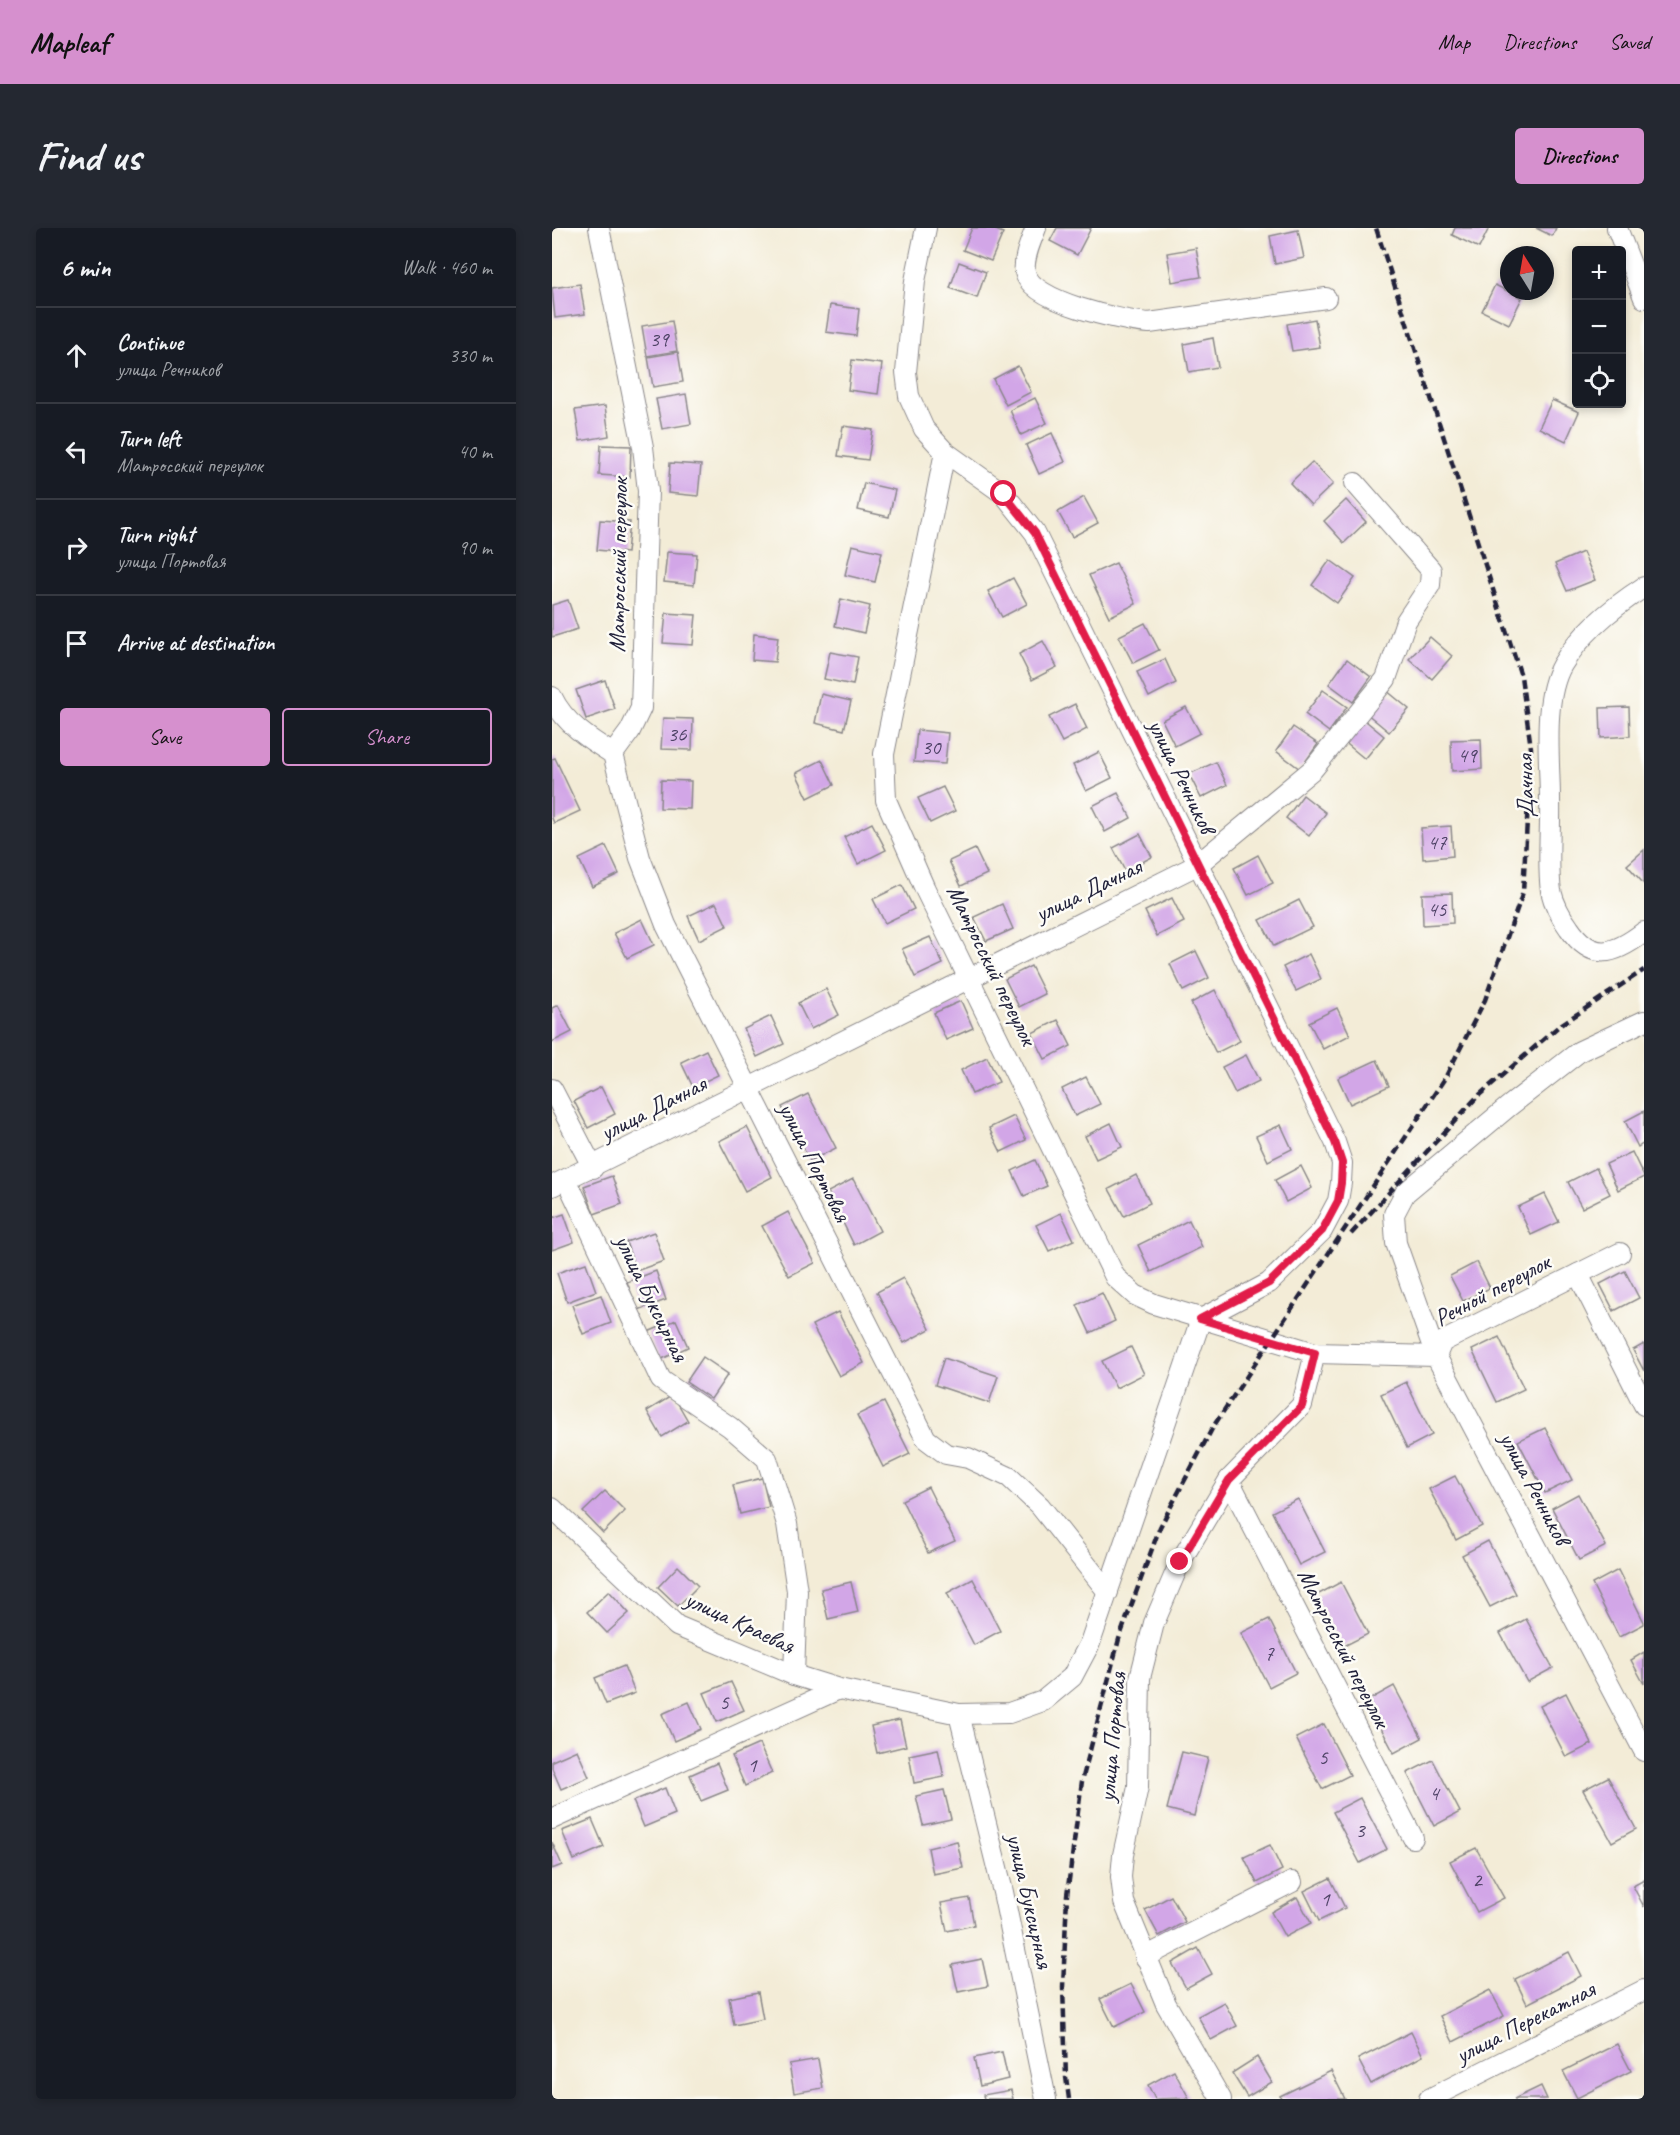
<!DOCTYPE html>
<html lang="en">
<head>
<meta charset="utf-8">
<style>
  :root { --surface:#171b24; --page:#242831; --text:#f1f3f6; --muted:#9ea1a6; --line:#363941; --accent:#d690ce }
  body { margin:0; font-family:Caveat,sans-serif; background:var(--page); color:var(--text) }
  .controls { position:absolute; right:18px; top:18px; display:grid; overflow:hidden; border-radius:6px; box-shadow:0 3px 9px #0003 }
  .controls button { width:54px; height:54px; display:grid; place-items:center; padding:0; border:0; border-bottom:2px solid var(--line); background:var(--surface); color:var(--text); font:30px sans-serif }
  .compass { position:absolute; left:948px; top:18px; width:54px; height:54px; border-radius:50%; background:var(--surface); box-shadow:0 3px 9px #0003; rotate:349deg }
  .stop { position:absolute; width:18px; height:18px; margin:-14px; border:4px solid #e11d48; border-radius:50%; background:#fff }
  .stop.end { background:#e11d48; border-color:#fff; box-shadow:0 2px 6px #0008 }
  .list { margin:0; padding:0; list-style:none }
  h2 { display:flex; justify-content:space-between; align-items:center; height:78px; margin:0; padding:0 24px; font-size:26px }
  h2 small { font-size:20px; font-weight:400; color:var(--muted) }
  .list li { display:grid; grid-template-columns:39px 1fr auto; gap:18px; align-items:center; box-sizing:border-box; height:96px; padding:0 24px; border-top:2px solid var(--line) }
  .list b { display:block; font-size:22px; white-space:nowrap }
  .list p { margin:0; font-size:20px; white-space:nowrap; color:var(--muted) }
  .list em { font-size:20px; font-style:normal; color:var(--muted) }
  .actions { display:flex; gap:12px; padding:18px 24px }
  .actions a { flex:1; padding:14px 0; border:2px solid var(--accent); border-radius:6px; text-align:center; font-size:21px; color:var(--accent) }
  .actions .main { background:var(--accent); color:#111 }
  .icon { flex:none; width:33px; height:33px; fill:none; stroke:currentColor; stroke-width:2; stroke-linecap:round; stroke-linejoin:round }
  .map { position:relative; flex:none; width:1092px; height:1871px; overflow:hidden; border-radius:6px }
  header { display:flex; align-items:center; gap:36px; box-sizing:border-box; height:84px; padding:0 30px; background:var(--accent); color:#111 }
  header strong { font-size:28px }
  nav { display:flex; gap:33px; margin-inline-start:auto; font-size:21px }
  .intro { display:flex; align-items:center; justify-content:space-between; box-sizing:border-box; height:144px; padding:0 36px }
  h1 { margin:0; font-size:42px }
  .button { padding:15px 27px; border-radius:6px; background:var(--accent); color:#111; font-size:21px; font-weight:700 }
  main { display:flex; gap:36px; padding:0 36px }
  aside { flex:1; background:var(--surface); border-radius:6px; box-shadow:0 3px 9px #0003 }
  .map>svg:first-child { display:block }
  .building { fill:#d2a6e7 }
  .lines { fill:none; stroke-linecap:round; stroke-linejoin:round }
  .minor-casing { stroke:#8a8789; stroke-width:22 }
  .minor { stroke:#fff; stroke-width:20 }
  .rail { stroke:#22223b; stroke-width:4.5; stroke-dasharray:9 4.5; stroke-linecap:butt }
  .route { stroke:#e11d48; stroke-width:8 }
  .labels { text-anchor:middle; stroke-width:5; stroke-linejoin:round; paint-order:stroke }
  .number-label { font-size:21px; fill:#4e4366 }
  .street-label { font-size:24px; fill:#22223b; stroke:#fdfcf7 }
</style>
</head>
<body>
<header>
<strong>Mapleaf</strong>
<nav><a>Map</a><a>Directions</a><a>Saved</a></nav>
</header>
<div class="intro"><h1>Find us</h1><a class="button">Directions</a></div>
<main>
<aside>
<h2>6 min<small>Walk · 460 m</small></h2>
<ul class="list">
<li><svg class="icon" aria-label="ahead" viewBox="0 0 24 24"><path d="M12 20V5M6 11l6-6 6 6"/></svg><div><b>Continue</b><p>улица Речников</p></div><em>330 m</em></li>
<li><svg class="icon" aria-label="left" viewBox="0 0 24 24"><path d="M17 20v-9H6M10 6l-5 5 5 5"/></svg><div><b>Turn left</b><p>Матросский переулок</p></div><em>40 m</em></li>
<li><svg class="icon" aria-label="right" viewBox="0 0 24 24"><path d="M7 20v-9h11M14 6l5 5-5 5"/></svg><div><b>Turn right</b><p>улица Портовая</p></div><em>90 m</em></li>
<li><svg class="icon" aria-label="arrive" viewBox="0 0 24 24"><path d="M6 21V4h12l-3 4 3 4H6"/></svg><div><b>Arrive at destination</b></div></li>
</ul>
<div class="actions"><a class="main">Save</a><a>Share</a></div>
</aside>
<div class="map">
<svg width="1092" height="1871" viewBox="0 0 1092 1871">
  <rect width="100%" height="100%" fill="#fdfcf7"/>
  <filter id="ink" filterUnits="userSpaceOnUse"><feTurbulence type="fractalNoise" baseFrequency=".0167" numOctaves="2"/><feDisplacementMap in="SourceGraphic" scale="12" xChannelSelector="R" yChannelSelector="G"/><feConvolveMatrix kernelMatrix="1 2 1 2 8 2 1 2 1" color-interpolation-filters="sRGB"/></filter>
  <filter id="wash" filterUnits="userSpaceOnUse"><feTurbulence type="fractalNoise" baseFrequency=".008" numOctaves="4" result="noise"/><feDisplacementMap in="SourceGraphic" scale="24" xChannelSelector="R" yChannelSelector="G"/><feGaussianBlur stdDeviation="1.35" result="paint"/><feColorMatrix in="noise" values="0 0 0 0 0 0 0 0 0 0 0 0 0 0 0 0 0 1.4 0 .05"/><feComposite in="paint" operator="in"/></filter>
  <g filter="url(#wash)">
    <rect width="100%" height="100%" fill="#f3ecd7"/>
    <g id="blocks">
      <g class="building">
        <polygon points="420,0 439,0 451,5 439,33 411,22"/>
        <polygon points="505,0 539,0 525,27 498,13"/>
        <polygon points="903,0 937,0 927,20 900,7"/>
        <polygon points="984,0 1004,0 1000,8"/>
        <polygon points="746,2 752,30 723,36 718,8"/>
        <polygon points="644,20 649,49 620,54 615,25"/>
        <polygon points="407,34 434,44 425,70 398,60"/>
        <polygon points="28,56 33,86 3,90 0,60"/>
        <polygon points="943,57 970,70 957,96 930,83"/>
        <polygon points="278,77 307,81 304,108 274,104"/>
        <polygon points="763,91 768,119 740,123 735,96"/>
        <polygon points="120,93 125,123 95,128 90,98"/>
        <polygon points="661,110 666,139 637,144 632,116"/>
        <polygon points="126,124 131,154 101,159 96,129"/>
        <polygon points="300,132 330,136 326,166 296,162"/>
        <polygon points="466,138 479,164 454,177 441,151"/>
        <polygon points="134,166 139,196 110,201 104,171"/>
        <polygon points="483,170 495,195 469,207 458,182"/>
        <polygon points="1000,172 1027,184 1014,213 987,200"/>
        <polygon points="53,178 57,208 28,213 23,182"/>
        <polygon points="291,198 321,202 316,232 286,228"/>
        <polygon points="500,205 513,234 487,246 474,217"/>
        <polygon points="49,217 79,218 78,249 47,247"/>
        <polygon points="760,234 781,256 759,277 738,255"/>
        <polygon points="118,235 149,237 146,268 116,265"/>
        <polygon points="312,255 343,262 337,289 306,282"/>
        <polygon points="532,269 546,295 520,309 506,284"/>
        <polygon points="794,272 814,294 792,315 772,293"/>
        <polygon points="48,292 78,294 75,325 45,322"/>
        <polygon points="300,317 330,324 323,354 293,347"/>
        <polygon points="115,324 145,326 142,357 112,354"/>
        <polygon points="1031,324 1043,352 1015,363 1003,336"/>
        <polygon points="778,332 803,350 785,375 760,357"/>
        <polygon points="564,335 584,376 557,389 537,347"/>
        <polygon points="461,350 475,376 450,389 436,363"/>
        <polygon points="289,371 318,378 312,405 283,398"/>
        <polygon points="16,372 26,401 0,409 0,377"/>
        <polygon points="114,385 144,387 141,417 111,415"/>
        <polygon points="593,395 607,422 581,435 567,408"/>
        <polygon points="202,406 226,409 223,434 200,432"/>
        <polygon points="878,409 900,428 880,451 857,431"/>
        <polygon points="491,413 505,439 480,452 467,426"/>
        <polygon points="278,424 306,429 301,457 272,451"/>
        <polygon points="613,431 624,455 597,469 585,444"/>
        <polygon points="795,431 819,449 801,474 777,456"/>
        <polygon points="53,452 63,481 34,491 24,462"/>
        <polygon points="771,462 795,479 777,504 753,486"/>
        <polygon points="834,462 857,481 837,504 814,485"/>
        <polygon points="269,466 299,473 292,502 263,495"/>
        <polygon points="523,476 535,501 510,514 497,489"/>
        <polygon points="634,479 648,505 623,518 610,492"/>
        <polygon points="1077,479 1078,508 1049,510 1048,480"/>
        <polygon points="809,489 832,508 813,531 790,512"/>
        <polygon points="111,490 141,491 140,522 109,521"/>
        <polygon points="741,499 766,516 748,541 724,523"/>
        <polygon points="365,502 396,505 393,536 362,534"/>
        <polygon points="929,511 930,541 900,543 899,512"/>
        <polygon points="547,524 560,550 534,563 521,537"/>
        <polygon points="3,530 28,583 2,595 0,590 0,531"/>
        <polygon points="270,532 282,557 256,570 244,545"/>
        <polygon points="664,534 675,557 649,570 637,546"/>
        <polygon points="109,552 139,553 138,581 108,580"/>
        <polygon points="391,559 403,583 378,595 366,570"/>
        <polygon points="566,565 579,590 553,604 540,578"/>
        <polygon points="751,567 774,585 757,608 734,590"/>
        <polygon points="320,595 334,622 306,636 292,609"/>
        <polygon points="899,598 901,628 871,631 869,600"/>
        <polygon points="588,606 600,629 573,643 561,620"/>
        <polygon points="54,618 67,646 40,659 27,631"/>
        <polygon points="423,621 435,646 409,658 397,633"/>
        <polygon points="1092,622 1092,656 1075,637"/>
        <polygon points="706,627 721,655 696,667 682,640"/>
        <polygon points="350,657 362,681 333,695 321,671"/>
        <polygon points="900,665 901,695 871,697 870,666"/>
        <polygon points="620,670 632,694 605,708 593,683"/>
        <polygon points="747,672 761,699 722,718 708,692"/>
        <polygon points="164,675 175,698 147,712 136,688"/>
        <polygon points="450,676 461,701 434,713 422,689"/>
        <polygon points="90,691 102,717 75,730 62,705"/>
        <polygon points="378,709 391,736 363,749 350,721"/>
        <polygon points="644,723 657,750 631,763 618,736"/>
        <polygon points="757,726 769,751 744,763 731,739"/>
        <polygon points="479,738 493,766 467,779 453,751"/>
        <polygon points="274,761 287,787 259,801 246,775"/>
        <polygon points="663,762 688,813 664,825 639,775"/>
        <polygon points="409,773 421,800 394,812 382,785"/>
        <polygon points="6,777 20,804 0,814 0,780"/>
        <polygon points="785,780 798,807 771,821 757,794"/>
        <polygon points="219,788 232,816 205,829 192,801"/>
        <polygon points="506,792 519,818 493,831 480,805"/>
        <polygon points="154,822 166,847 141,859 129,834"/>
        <polygon points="694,827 707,853 683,865 670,839"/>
        <polygon points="435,829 447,854 420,866 409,842"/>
        <polygon points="825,832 837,858 798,876 786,850"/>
        <polygon points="534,849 548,876 523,888 510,861"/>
        <polygon points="49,859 63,886 36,900 22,873"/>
        <polygon points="256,866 284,920 258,933 230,879"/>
        <polygon points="1092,883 1092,915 1086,919 1073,893"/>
        <polygon points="462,888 474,912 449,924 437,900"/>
        <polygon points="559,895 570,919 544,931 533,908"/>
        <polygon points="729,897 740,921 716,933 704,908"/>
        <polygon points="195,899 220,949 193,963 167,913"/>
        <polygon points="1080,924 1092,949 1066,962 1054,936"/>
        <polygon points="483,932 495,958 472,968 460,943"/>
        <polygon points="749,938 760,960 734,974 723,952"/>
        <polygon points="1044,940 1058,966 1030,980 1016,954"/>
        <polygon points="584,947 598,975 572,988 557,961"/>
        <polygon points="60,948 70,976 42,986 32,958"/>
        <polygon points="301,951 328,1003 302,1017 276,964"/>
        <polygon points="993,966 1007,994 979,1007 966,979"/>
        <polygon points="236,984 263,1035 237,1048 210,998"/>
        <polygon points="509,985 522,1012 497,1023 484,997"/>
        <polygon points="12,986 22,1014 0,1022 0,990"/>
        <polygon points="637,992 650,1019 599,1044 586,1017"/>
        <polygon points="102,1004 112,1033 84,1043 74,1014"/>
        <polygon points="925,1034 938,1060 911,1073 898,1048"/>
        <polygon points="34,1035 44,1063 15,1074 5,1045"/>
        <polygon points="104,1043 114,1072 86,1082 75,1054"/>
        <polygon points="1073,1043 1087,1070 1062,1083 1048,1056"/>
        <polygon points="351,1050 378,1101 352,1115 325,1064"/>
        <polygon points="550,1065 563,1093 538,1105 525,1077"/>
        <polygon points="49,1067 59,1095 31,1106 20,1077"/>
        <polygon points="286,1084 312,1135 287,1148 260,1097"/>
        <polygon points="124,1092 136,1119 108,1132 96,1104"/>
        <polygon points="947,1109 972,1161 945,1174 920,1122"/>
        <polygon points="1092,1116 1092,1143 1081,1122"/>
        <polygon points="579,1119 592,1146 564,1160 550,1133"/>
        <polygon points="151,1129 176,1146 159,1171 134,1154"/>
        <polygon points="392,1130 446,1148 437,1175 383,1157"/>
        <polygon points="854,1154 880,1207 855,1220 829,1166"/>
        <polygon points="121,1167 136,1193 110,1209 95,1183"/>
        <polygon points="332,1174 358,1226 331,1239 305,1187"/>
        <polygon points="993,1200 1020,1252 993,1265 966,1213"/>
        <polygon points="903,1248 930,1298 904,1312 877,1261"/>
        <polygon points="210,1250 217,1279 188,1286 181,1257"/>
        <polygon points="376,1259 403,1313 376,1325 350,1272"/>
        <polygon points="53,1263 73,1283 51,1305 31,1284"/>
        <polygon points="1026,1266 1054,1318 1027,1332 1000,1280"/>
        <polygon points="746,1271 773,1324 747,1337 720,1284"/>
        <polygon points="936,1313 964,1366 938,1379 910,1327"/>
        <polygon points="126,1338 146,1358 126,1378 106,1359"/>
        <polygon points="1066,1342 1092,1394 1092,1396 1067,1409 1040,1356"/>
        <polygon points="421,1351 448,1403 422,1417 395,1365"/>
        <polygon points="299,1354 306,1384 276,1391 269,1361"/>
        <polygon points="789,1354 816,1406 790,1419 763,1368"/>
        <polygon points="57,1363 77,1385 55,1405 35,1384"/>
        <polygon points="717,1391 744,1445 717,1459 689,1405"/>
        <polygon points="974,1391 1001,1440 975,1454 948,1405"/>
        <polygon points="1092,1424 1092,1456 1079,1432"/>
        <polygon points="72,1438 83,1465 54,1476 43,1450"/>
        <polygon points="179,1454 192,1482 165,1494 152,1465"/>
        <polygon points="842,1458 870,1510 842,1525 815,1473"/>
        <polygon points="1014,1465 1040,1516 1014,1529 988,1478"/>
        <polygon points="137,1474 149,1501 122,1513 110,1486"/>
        <polygon points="348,1492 354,1518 325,1525 319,1498"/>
        <polygon points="772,1496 798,1547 770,1561 744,1510"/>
        <polygon points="207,1516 220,1545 193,1558 180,1528"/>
        <polygon points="386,1521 392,1549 362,1555 357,1527"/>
        <polygon points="25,1522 37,1549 9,1561 0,1540 0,1533"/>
        <polygon points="630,1524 656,1530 642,1588 615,1581"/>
        <polygon points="881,1532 908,1584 882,1598 855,1545"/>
        <polygon points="165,1535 176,1562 149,1573 138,1547"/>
        <polygon points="1056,1549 1084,1601 1060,1614 1031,1562"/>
        <polygon points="113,1560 123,1586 92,1599 81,1573"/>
        <polygon points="392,1562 399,1591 371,1597 364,1568"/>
        <polygon points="808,1570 835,1621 808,1635 781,1584"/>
        <polygon points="40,1591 52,1619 22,1632 10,1603"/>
        <polygon points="405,1613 411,1640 381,1646 376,1620"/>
        <polygon points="0,1614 10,1637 0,1641"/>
        <polygon points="718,1617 730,1642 705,1655 692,1629"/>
        <polygon points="924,1620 952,1670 925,1684 898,1633"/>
        <polygon points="778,1650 793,1680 767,1693 752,1663"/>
        <polygon points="1092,1652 1092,1679 1081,1658"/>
        <polygon points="619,1668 633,1694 607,1708 593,1682"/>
        <polygon points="745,1669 759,1695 733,1709 719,1684"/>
        <polygon points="417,1670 422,1697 395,1703 389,1675"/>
        <polygon points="646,1720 660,1746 634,1760 620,1735"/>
        <polygon points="1017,1724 1029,1748 975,1776 963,1751"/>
        <polygon points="430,1731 436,1758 406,1764 400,1737"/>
        <polygon points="579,1756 593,1784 562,1799 548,1771"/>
        <polygon points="938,1762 952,1788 901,1814 888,1788"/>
        <polygon points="206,1764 211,1791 182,1797 177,1770"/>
        <polygon points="672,1774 685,1798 659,1812 646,1788"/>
        <polygon points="859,1804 871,1828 819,1856 806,1831"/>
        <polygon points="1065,1816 1079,1843 1025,1870 1011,1843"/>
        <polygon points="450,1824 456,1851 428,1858 422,1830"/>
        <polygon points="705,1829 720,1854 695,1869 680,1845"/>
        <polygon points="266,1831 271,1860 242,1865 237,1836"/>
        <polygon points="622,1843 637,1870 603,1871 596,1857"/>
        <polygon points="779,1843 793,1871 729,1871 728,1868"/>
        <polygon points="989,1858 995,1871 962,1871"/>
        <polygon points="459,1862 461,1871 432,1871 431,1867"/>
      </g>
    </g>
  </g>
  <g filter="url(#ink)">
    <use href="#blocks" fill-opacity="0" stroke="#8a8789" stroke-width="1.5"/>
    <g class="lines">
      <g class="minor-casing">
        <g id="minor">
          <polyline points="47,0 91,219 96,263 89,480 78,503 61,526"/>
          <path d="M484 0C479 13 471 30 473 44 478 74 571 93 597 95L774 70"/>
          <polyline points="1065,0 1092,70"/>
          <polyline points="393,224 332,526 334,572 373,661 563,1049 583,1067 602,1076 763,1125 884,1128 1092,1523"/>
          <path d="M1092 359C1061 379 1029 405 1010 437 990 472 998 532 998 572 999 600 995 636 999 663 1002 676 1009 689 1017 700 1040 734 1062 727 1092 704"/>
          <path d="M0 469C12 495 37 511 61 526L88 630 114 697 374 1211 394 1226 416 1230 457 1249 488 1278 556 1364"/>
          <polyline points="0,861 41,940"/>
          <polyline points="15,953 109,1152 178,1199 215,1231 235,1296 245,1363 242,1447"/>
          <polyline points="0,958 645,637 761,541 834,451 854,393 878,357 879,342 803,255"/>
          <polyline points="1026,1046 1068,1025"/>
          <polyline points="884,1128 844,1015 842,986 853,965 956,879 1028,823 1092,793"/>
          <polyline points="884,1128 890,1114 1026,1046 1092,1177"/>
          <polyline points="677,1252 861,1610"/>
          <polyline points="0,1280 125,1398 242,1447 287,1461 407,1486 457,1485 491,1473 520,1449 538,1415 649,1091 717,1055 770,1003 786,973 789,955 790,935 783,914 483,305 452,266 393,224 372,201 357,168 354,144 363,53 374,0"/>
          <polyline points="407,1486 451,1664 494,1871"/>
          <polyline points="0,1591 287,1461"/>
          <polyline points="593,1729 740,1654"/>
          <polyline points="669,1871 614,1776 572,1674 569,1649 571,1627 586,1559 588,1450 602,1395 628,1334 677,1252 750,1177 763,1125"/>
          <polyline points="877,1871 1092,1762"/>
        </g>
      </g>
      <use href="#minor" class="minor"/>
      <g class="rail">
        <polyline points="799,1006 925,869 1007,798 1092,742"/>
        <polyline points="517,1871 514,1849 511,1759 515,1667 530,1553 567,1411 608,1299 661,1199 893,850 933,772 971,664 979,520 969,448 824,0"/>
      </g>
    </g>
  </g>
  <g class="lines" filter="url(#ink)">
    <polyline class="route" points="452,266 483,305 783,914 790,935 789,955 786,973 770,1003 717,1055 648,1091 763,1125 750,1178 677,1252 628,1334"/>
  </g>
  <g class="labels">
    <g class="number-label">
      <text x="107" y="118">39</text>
      <text x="125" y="513">36</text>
      <text x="379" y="526">30</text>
      <text x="915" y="534">49</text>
      <text x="885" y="621">47</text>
      <text x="885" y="688">45</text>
      <text x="717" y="1432">7</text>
      <text x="172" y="1481">5</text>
      <text x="771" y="1536">5</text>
      <text x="200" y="1544">1</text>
      <text x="882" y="1572">4</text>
      <text x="808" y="1609">3</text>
      <text x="925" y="1659">2</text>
      <text x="773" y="1678">1</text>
    </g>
    <g class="street-label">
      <text transform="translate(66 337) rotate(-89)" y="8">Матросский переулок</text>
      <text transform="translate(630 548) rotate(64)" y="8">улица Речников</text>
      <text transform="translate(973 558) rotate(-91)" y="8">Дачная</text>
      <text transform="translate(536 662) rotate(-26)" y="8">улица Дачная</text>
      <text transform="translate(440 737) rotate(64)" y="8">Матросский переулок</text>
      <text transform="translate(101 880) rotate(-27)" y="8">улица Дачная</text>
      <text transform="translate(263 934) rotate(63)" y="8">улица Портовая</text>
      <text transform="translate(940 1062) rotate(-28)" y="8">Речной переулок</text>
      <text transform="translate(100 1070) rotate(64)" y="8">улица Буксирная</text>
      <text transform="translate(983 1260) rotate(62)" y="8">улица Речников</text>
      <text transform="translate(188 1394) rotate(25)" y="8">улица Краевая</text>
      <text transform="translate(792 1420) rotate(63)" y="8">Матросский переулок</text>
      <text transform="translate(560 1509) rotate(-85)" y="8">улица Портовая</text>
      <text transform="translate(478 1673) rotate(77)" y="8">улица Буксирная</text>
      <text transform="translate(973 1794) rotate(-27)" y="8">улица Перекатная</text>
    </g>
  </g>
</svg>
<div class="controls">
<button>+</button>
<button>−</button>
<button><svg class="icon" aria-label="locate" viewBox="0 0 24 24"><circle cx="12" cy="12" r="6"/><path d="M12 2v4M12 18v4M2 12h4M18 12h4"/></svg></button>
</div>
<svg class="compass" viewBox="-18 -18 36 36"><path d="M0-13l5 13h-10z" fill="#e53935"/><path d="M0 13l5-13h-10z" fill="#9ea1a6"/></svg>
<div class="stop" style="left:452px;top:266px"></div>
<div class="stop end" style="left:628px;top:1334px"></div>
</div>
</main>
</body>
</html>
